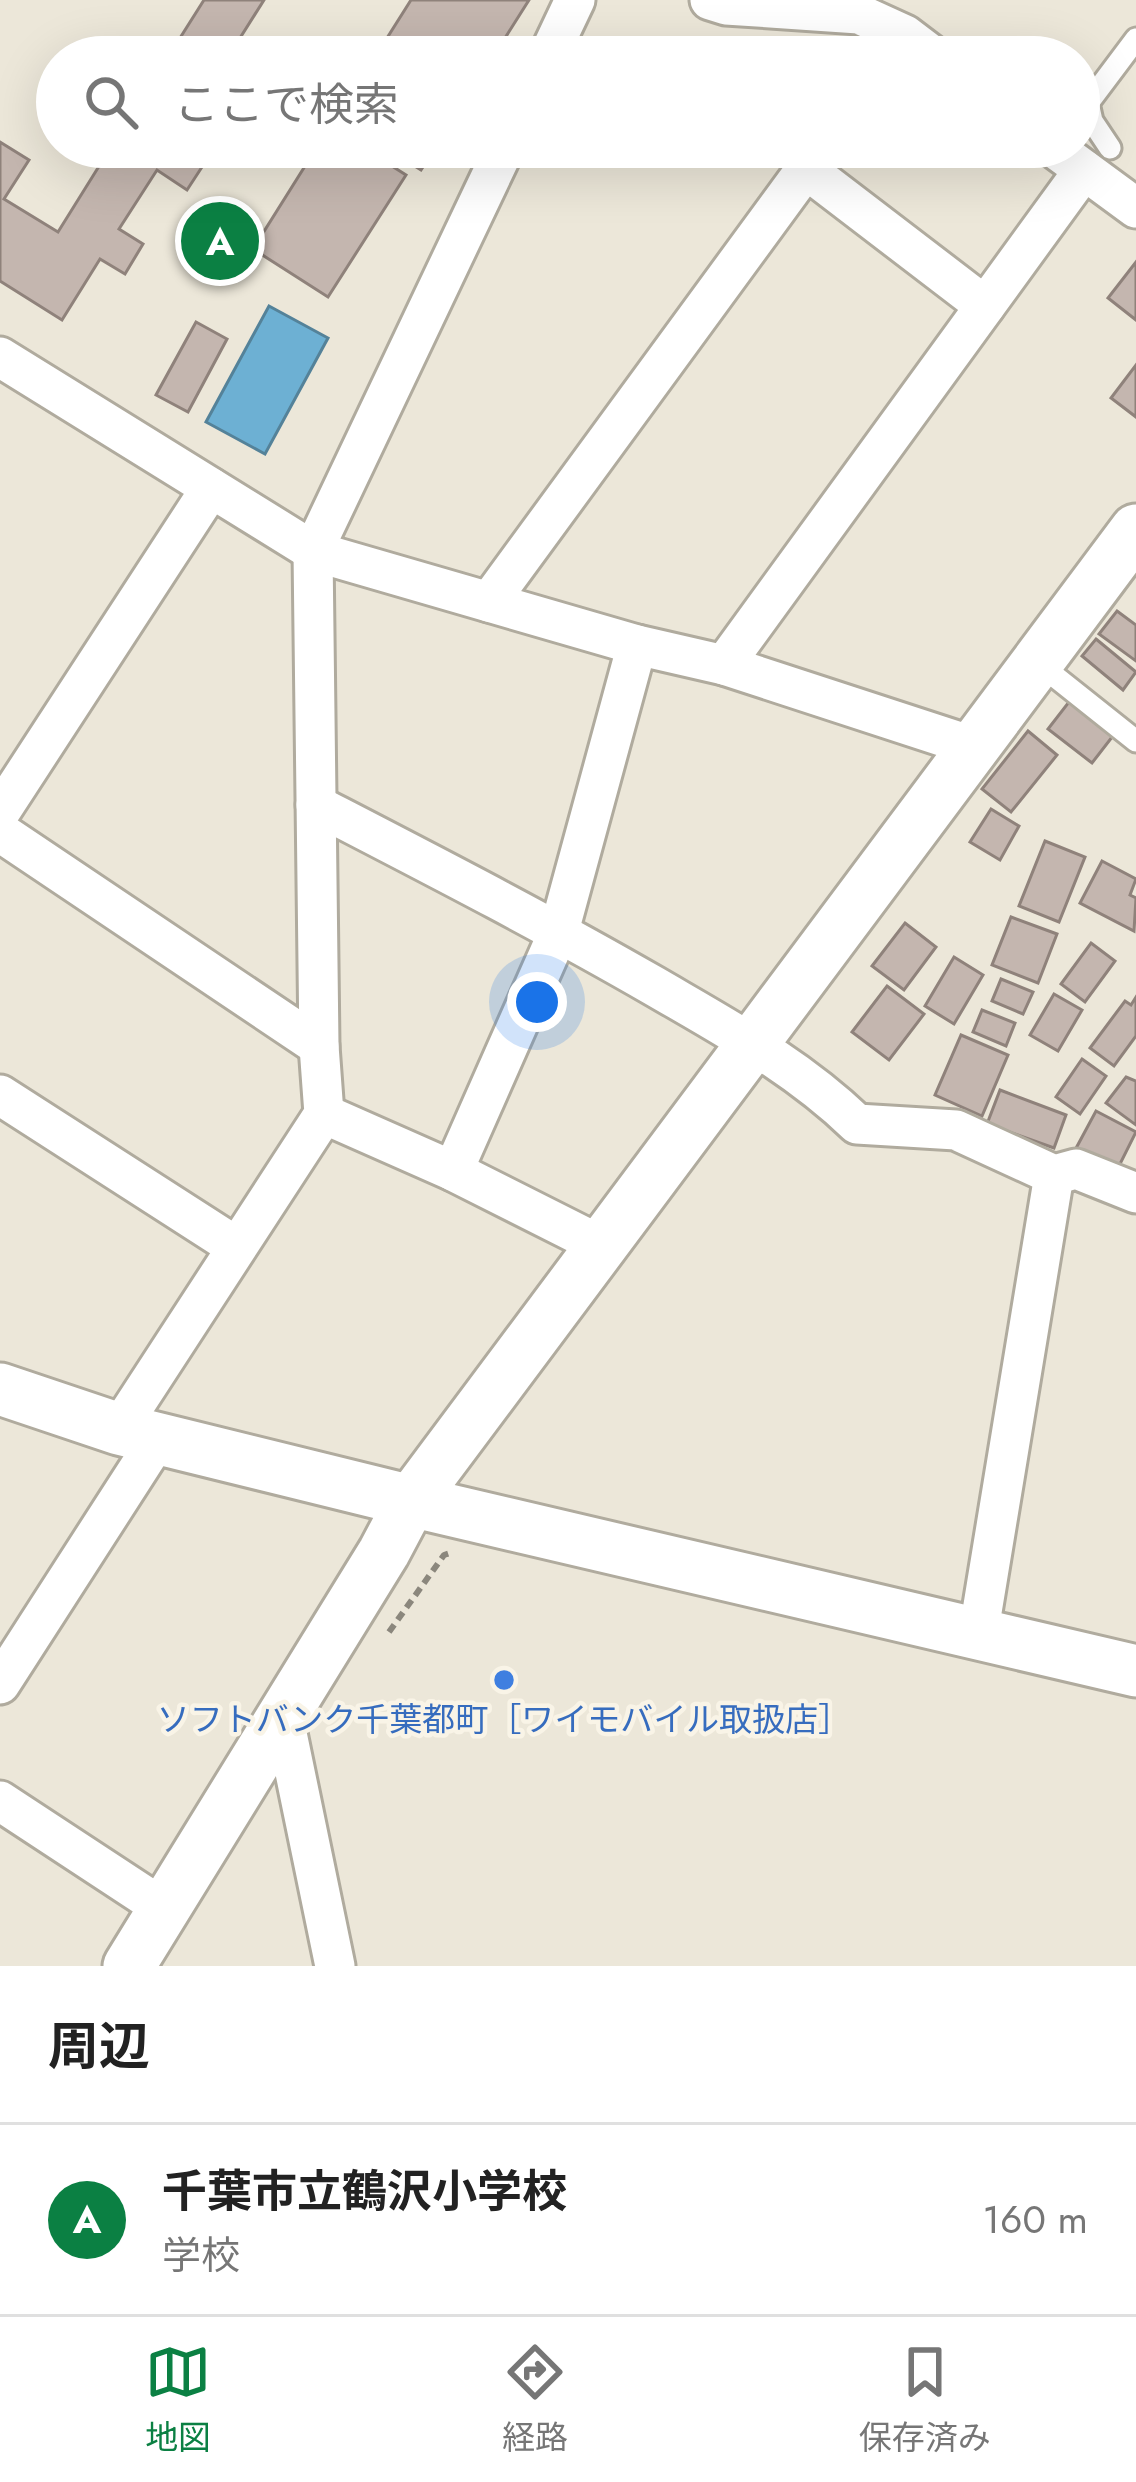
<!DOCTYPE html>
<html lang="ja">
<head>
<meta charset="utf-8">
<style>
  :root { --surface:#fff; --page:#f6f6f6; --text:#222; --muted:#767676; --line:#e0e0e0; --accent:#0b8043 }
  body { margin:0; font-family:Jost,"Noto Sans JP",sans-serif; background:var(--page); color:var(--text) }
  .you { position:absolute; left:537px; top:1002px; width:42px; height:42px; margin:-30px; border:9px solid #fff; border-radius:50%; background:#1a73e8; box-shadow:0 0 0 18px #1a73e833 }
  .badge { display:grid; place-items:center; width:78px; height:78px; border-radius:50%; background:var(--accent); color:#fff; font-size:39px; font-weight:700 }
  .pin { position:absolute; translate:-50% -50%; border:6px solid #fff; box-shadow:0 3px 12px #0006 }
  .list { margin:0; padding:0; list-style:none }
  h2 { display:flex; justify-content:space-between; align-items:center; height:156px; margin:0; padding:0 48px; font-size:51px }
  h2 small { font-size:39px; font-weight:400; color:var(--muted) }
  .list li { display:grid; grid-template-columns:78px 1fr auto; gap:36px; align-items:center; box-sizing:border-box; height:192px; padding:0 48px; border-top:3px solid var(--line) }
  .list b { display:block; font-size:45px; white-space:nowrap }
  .list p { margin:0; font-size:39px; white-space:nowrap; color:var(--muted) }
  .list em { font-size:39px; font-style:normal; color:var(--muted) }
  .icon { flex:none; width:66px; height:66px; fill:none; stroke:currentColor; stroke-width:2; stroke-linecap:round; stroke-linejoin:round }
  .map { position:relative; flex:none; width:1136px; height:1966px; overflow:hidden }
  .search { position:absolute; background:var(--surface); box-shadow:0 12px 48px #0002; left:36px; right:36px; top:36px; height:132px; display:flex; align-items:center; gap:30px; box-sizing:border-box; padding:0 42px; border-radius:66px; color:var(--muted); font-size:45px }
  .sheet { height:348px; background:var(--surface) }
  nav { display:flex; justify-content:space-around; align-items:center; box-sizing:border-box; height:168px; border-top:3px solid var(--line); background:var(--surface); font-size:33px; color:var(--muted) }
  nav a { display:grid; justify-items:center; gap:6px }
  nav .on { color:var(--accent) }
  .map>svg:first-child { display:block }
  .water { fill:#6db0d3; stroke:#548299; stroke-width:3 }
  .building { fill:#c4b6af; stroke:#8f827b; stroke-width:3 }
  .lines { fill:none; stroke-linecap:round; stroke-linejoin:round }
  .service-casing { stroke:#b0ab9e; stroke-width:27 }
  .minor-casing { stroke:#b0ab9e; stroke-width:45 }
  .tertiary-casing { stroke:#b0ab9e; stroke-width:57 }
  .path { stroke:#8b877d; stroke-width:6; stroke-dasharray:9 6; stroke-linecap:butt }
  .service { stroke:#fff; stroke-width:21 }
  .minor { stroke:#fff; stroke-width:39 }
  .tertiary { stroke:#fff; stroke-width:51 }
  .shop-dot { fill:#3f7fe0; stroke:#f9f4e7; stroke-width:4.5 }
  .labels { text-anchor:middle; stroke-width:9; stroke-linejoin:round; paint-order:stroke }
  .shop-label { font-size:33px; fill:#366cbe; stroke:#f9f4e7 }
</style>
</head>
<body>
<div class="map">
<svg width="1136" height="1966" viewBox="0 0 1136 1966">
  <rect width="100%" height="100%" fill="#ece7d9"/>
  <polygon class="water" points="269,306 328,338 265,454 206,422"/>
  <g class="building">
    <polygon points="204,0 264,0 228,57 168,57"/>
    <polygon points="411,0 529,0 493,57 375,57"/>
    <polygon points="0,142 29,160 4,199 58,232 111,147 215,147 187,190 157,170 119,229 143,244 125,274 100,259 62,320 0,281"/>
    <polygon points="317,147 362,147 406,175 328,297 253,249"/>
    <polygon points="384,147 436,147 421,170"/>
    <polygon points="1136,262 1136,320 1108,298"/>
    <polygon points="196,322 227,339 188,412 156,395"/>
    <polygon points="1136,365 1136,417 1111,398"/>
    <polygon points="1117,611 1136,625 1136,661 1099,634"/>
    <polygon points="1096,639 1136,672 1123,690 1082,656"/>
    <polygon points="1072,698 1116,732 1092,763 1048,729"/>
    <polygon points="1028,731 1057,755 1011,812 982,789"/>
    <polygon points="991,809 1019,826 1000,860 970,842"/>
    <polygon points="1045,841 1085,857 1059,922 1019,906"/>
    <polygon points="1102,861 1136,879 1130,895 1136,898 1134,931 1080,903"/>
    <polygon points="1011,917 1057,934 1038,983 992,965"/>
    <polygon points="905,923 936,947 904,990 872,966"/>
    <polygon points="1091,943 1115,961 1085,1002 1061,984"/>
    <polygon points="954,957 983,975 954,1024 925,1006"/>
    <polygon points="1001,979 1033,992 1023,1014 992,1001"/>
    <polygon points="887,986 924,1014 889,1060 852,1032"/>
    <polygon points="1054,994 1082,1010 1058,1051 1030,1035"/>
    <polygon points="1136,997 1136,1036 1114,1066 1090,1048 1125,1001 1131,1005"/>
    <polygon points="982,1010 1015,1023 1006,1046 973,1032"/>
    <polygon points="961,1035 1008,1055 982,1116 935,1095"/>
    <polygon points="1082,1059 1106,1076 1080,1114 1056,1097"/>
    <polygon points="1126,1077 1136,1081 1136,1125 1106,1103"/>
    <polygon points="1000,1090 1066,1115 1054,1148 987,1124"/>
    <polygon points="1096,1111 1136,1132 1115,1174 1074,1152"/>
  </g>
  <g class="lines">
    <g class="service-casing">
      <g id="service">
        <polyline points="1110,148 1092,121 1088,103 1136,39"/>
        <polyline points="1038,663 1136,741"/>
      </g>
    </g>
    <g class="minor-casing">
      <g id="minor">
        <polyline points="710,0 726,5 859,14 905,35 934,57"/>
        <polyline points="548,57 575,0"/>
        <polyline points="1053,147 1136,208"/>
        <polyline points="806,169 985,306"/>
        <polyline points="0,357 313,551 637,645 724,665 972,746"/>
        <polyline points="489,602 822,147"/>
        <polyline points="724,665 1084,170"/>
        <path d="M316 805C430 864 543 922 654 986 726 1028 797 1066 857 1124L956 1130 1054 1175 1076 1169 1136 1193"/>
        <polyline points="0,812 211,488"/>
        <polyline points="0,832 319,1046"/>
        <polyline points="0,1095 235,1246"/>
        <polyline points="324,1114 453,1171 600,1245"/>
        <polyline points="453,1171 559,931 637,645"/>
        <polyline points="119,1429 324,1114 319,1046 313,551 505,147"/>
        <polyline points="978,1636 1054,1175"/>
        <polyline points="0,1684 159,1437"/>
        <polyline points="283,1714 335,1966"/>
        <polyline points="0,1801 166,1910"/>
      </g>
    </g>
    <g class="tertiary-casing">
      <g id="tertiary">
        <polyline points="0,1389 119,1429 411,1501 1136,1671"/>
        <polyline points="129,1966 384,1552 411,1501 1136,530"/>
      </g>
    </g>
    <polyline class="path" points="389,1632 444,1555 450,1553"/>
    <use href="#service" class="service"/>
    <use href="#minor" class="minor"/>
    <use href="#tertiary" class="tertiary"/>
  </g>
  <circle class="shop-dot" cx="504" cy="1680" r="12"/>
  <g class="labels">
    <g class="shop-label">
      <text x="504" y="1731">ソフトバンク千葉都町［ワイモバイル取扱店］</text>
    </g>
  </g>
</svg>
<div class="you"></div>
<div class="pin badge" style="left:220px;top:241px">A</div>
<div class="search"><svg class="icon" aria-label="search" viewBox="0 0 24 24"><circle cx="10" cy="10" r="6"/><path d="M15 15l6 6"/></svg>ここで検索</div>
</div>
<section class="sheet">
<h2>周辺<small></small></h2>
<ul class="list">
<li><span class="badge">A</span><div><b>千葉市立鶴沢小学校</b><p>学校</p></div><em>160 m</em></li>
</ul>
</section>
<nav>
<a class="on"><svg class="icon" aria-label="map" viewBox="0 0 24 24"><path d="M3 6l6-2 6 2 6-2v14l-6 2-6-2-6 2zM9 4v14M15 6v14"/></svg>地図</a>
<a><svg class="icon" aria-label="directions" viewBox="0 0 24 24"><path d="M12 3l9 9-9 9-9-9zM9 14v-3h6M13 9l2 2-2 2"/></svg>経路</a>
<a><svg class="icon" aria-label="saved" viewBox="0 0 24 24"><path d="M7 4h10v16l-5-4-5 4z"/></svg>保存済み</a>
</nav>
</body>
</html>
